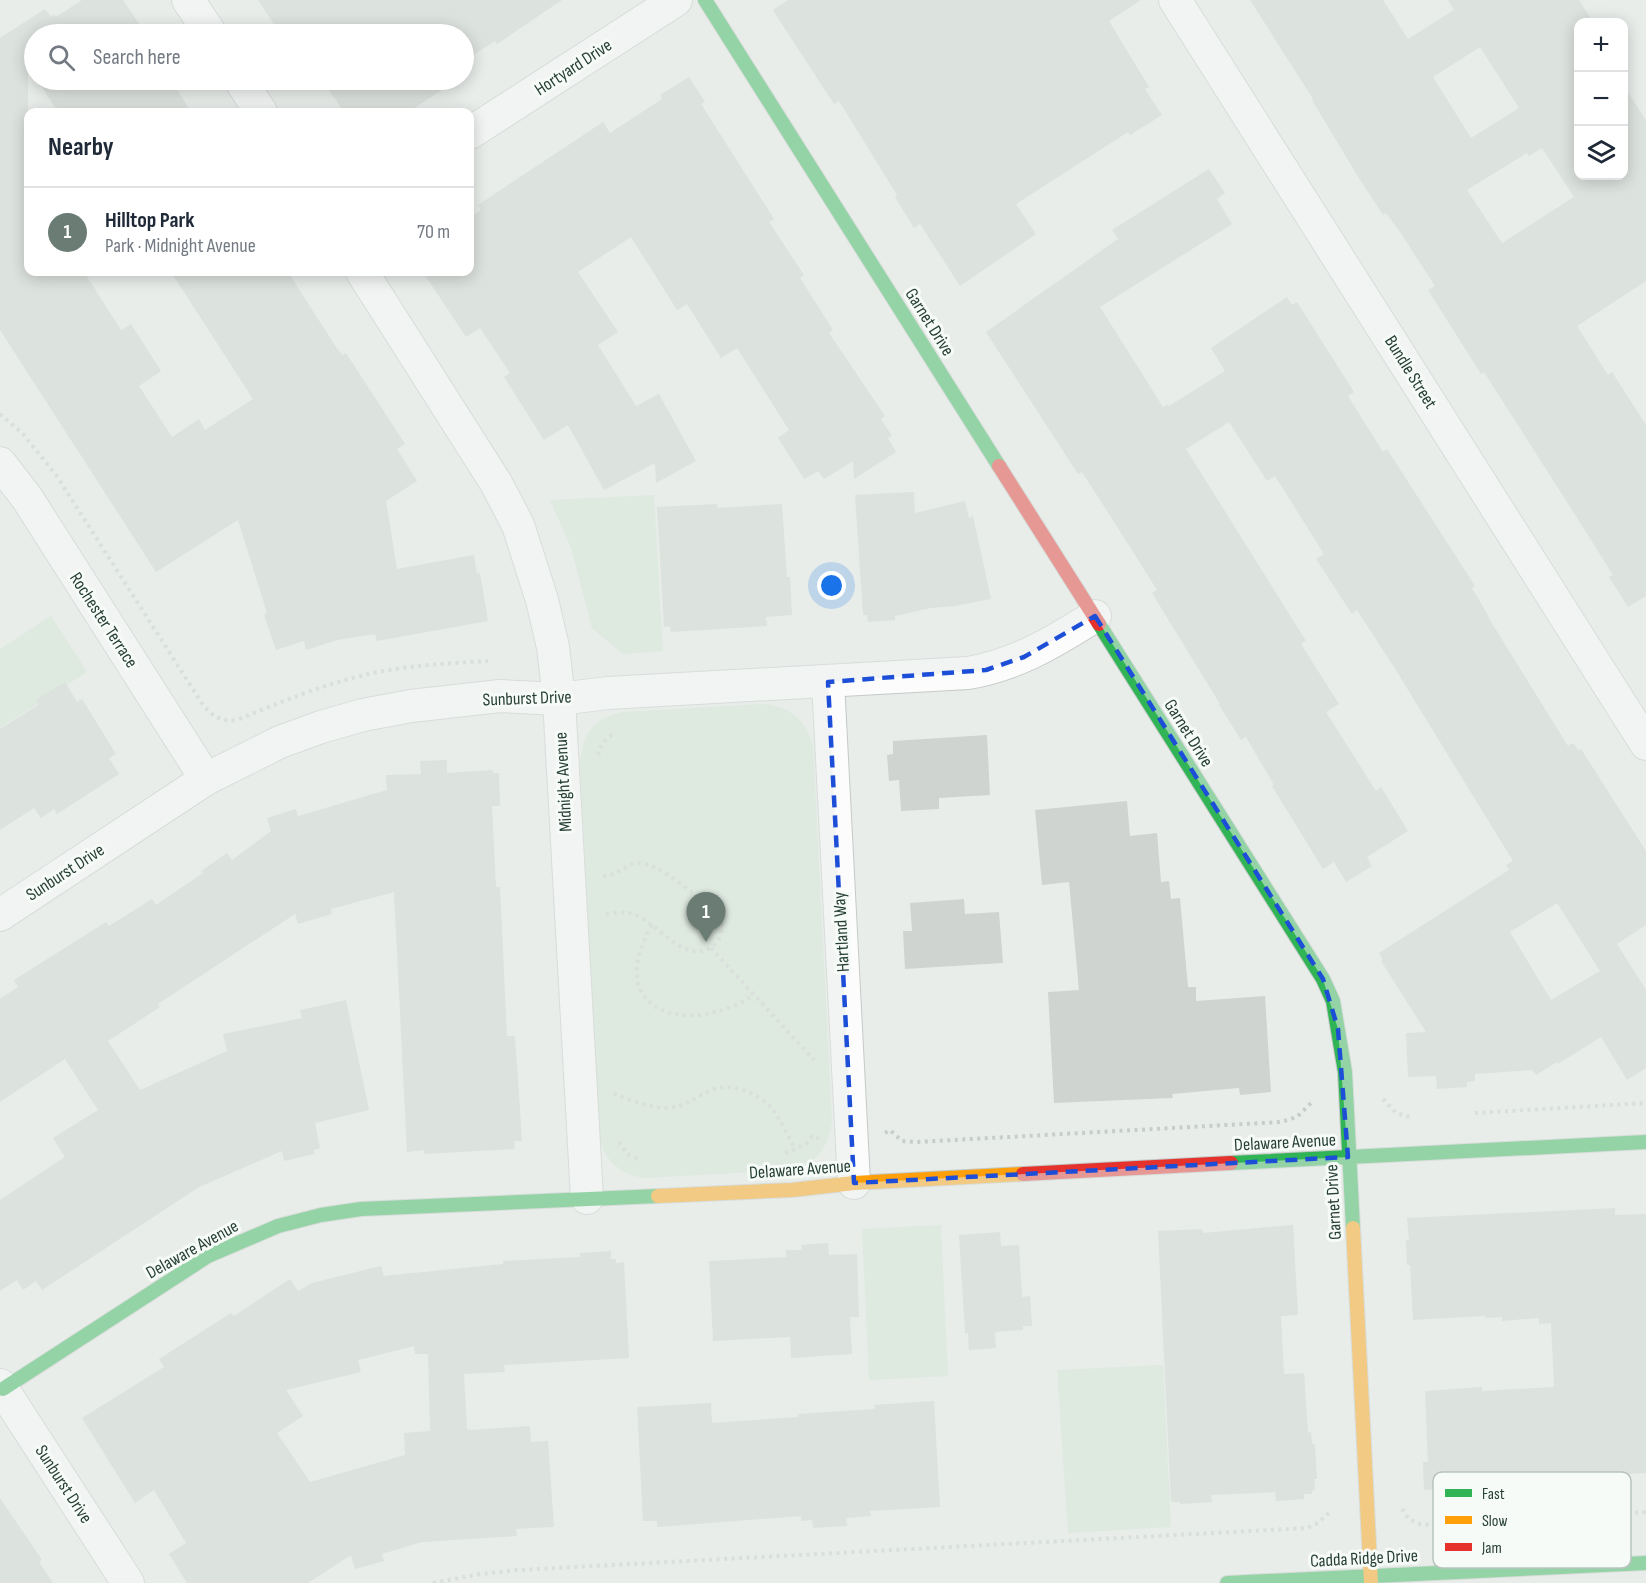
<!DOCTYPE html>
<html lang="en">
<head>
<meta charset="utf-8">
<style>
  :root { --surface:#fff; --page:#f6f6f7; --text:#1f2937; --muted:#747a83; --line:#e0e1e3; --accent:#6a7c74 }
  body { margin:0; font-family:"Sofia Sans Condensed",sans-serif; background:var(--page); color:var(--text) }
  .controls { position:absolute; right:18px; top:18px; display:grid; overflow:hidden; border-radius:12px; box-shadow:0 3px 15px #0003 }
  .controls button { width:54px; height:54px; display:grid; place-items:center; padding:0; border:0; border-bottom:2px solid var(--line); background:var(--surface); color:var(--text); font:30px sans-serif }
  .you { position:absolute; left:832px; top:586px; width:21px; height:21px; margin:-15px; border:4px solid #fff; border-radius:50%; background:#1a73e8; box-shadow:0 0 0 9px #1a73e833 }
  .badge { display:grid; place-items:center; width:39px; height:39px; border-radius:50%; background:var(--accent); color:#fff; font-size:20px; font-weight:700 }
  .pin { position:absolute; translate:-50% -50px; filter:drop-shadow(0 2px 3px #0008) }
  .pin::after { content:''; position:absolute; top:32px; width:21px; height:18px; background:inherit; clip-path:polygon(0 0,100% 0,50% 100%) }
  .list { margin:0; padding:0; list-style:none }
  h2 { display:flex; justify-content:space-between; align-items:center; height:78px; margin:0; padding:0 24px; font-size:26px }
  h2 small { font-size:20px; font-weight:400; color:var(--muted) }
  .list li { display:grid; grid-template-columns:39px 1fr auto; gap:18px; align-items:center; box-sizing:border-box; height:90px; padding:0 24px; border-top:2px solid var(--line) }
  .list b { display:block; font-size:22px; white-space:nowrap }
  .list p { margin:0; font-size:20px; white-space:nowrap; color:var(--muted) }
  .list em { font-size:20px; font-style:normal; color:var(--muted) }
  .icon { flex:none; width:33px; height:33px; fill:none; stroke:currentColor; stroke-width:2; stroke-linecap:round; stroke-linejoin:round }
  .map { position:relative; flex:none; width:1646px; height:1583px; overflow:hidden }
  .search { position:absolute; background:var(--surface); box-shadow:0 3px 15px #0003; left:24px; top:24px; width:450px; height:66px; display:flex; align-items:center; gap:15px; box-sizing:border-box; padding:0 21px; border-radius:33px; color:var(--muted); font-size:22px }
  .panel { position:absolute; background:var(--surface); box-shadow:0 3px 15px #0003; left:24px; top:108px; width:450px; height:168px; border-radius:12px }
  .map>svg:first-child { display:block }
  .green { fill:#d3e4d6 }
  .building { fill:#cfd4d1; fill-rule:evenodd }
  .lines { fill:none; stroke-linecap:round; stroke-linejoin:round }
  .street-casing { stroke:#c5cac7; stroke-width:34 }
  .fast-casing { stroke:#c4cac7; stroke-width:16 }
  .slow-casing { stroke:#c4cac7; stroke-width:16 }
  .jam-casing { stroke:#c4cac7; stroke-width:16 }
  .path { stroke:#c7ceca; stroke-width:4; stroke-dasharray:3 4.5; stroke-linecap:butt }
  .street { stroke:#fcfcfc; stroke-width:32 }
  .fast { stroke:#30b455; stroke-width:14 }
  .slow { stroke:#ff9f0a; stroke-width:14 }
  .jam { stroke:#e5322d; stroke-width:14 }
  .marked { fill:none; stroke:#1d4ed8; stroke-width:4.5; stroke-dasharray:12 8; stroke-linejoin:round }
  .labels { text-anchor:middle; stroke-width:6; stroke-linejoin:round; paint-order:stroke }
  .street-label { font-size:18px; fill:#263f35; stroke:#f7fbf8 }
  .key { fill:#f7fbf8; stroke:#b8c3be; stroke-width:1.5 }
  .key-label { font-size:16px; fill:#263f35 }
</style>
</head>
<body>
<div class="map">
<svg width="1646" height="1583" viewBox="0 0 1646 1583">
  <rect width="100%" height="100%" fill="#e8edea"/>
  <g class="green">
    <polygon points="654,495 663,651 623,654 592,628 571,548 550,500"/>
    <polygon points="51,616 87,672 0,728 0,649"/>
    <path d="M763 704C790 706 805 720 813 745L832 1121C829 1146 818 1161 794 1170L645 1178C620 1175 603 1160 599 1135L580 763C583 733 593 718 623 712Z"/>
    <polygon points="941,1225 948,1376 869,1380 862,1229"/>
    <polygon points="1163,1365 1171,1527 1068,1533 1057,1370"/>
  </g>
  <g class="building">
    <polygon points="82,0 123,0 146,34 34,34 34,76 28,67 28,272 84,272 121,330 131,324 161,371 139,386 172,437 199,419 205,430 253,399 171,272 288,272 336,347 342,355 346,353 405,444 397,449 417,481 386,501 397,569 474,555 477,574 480,573 488,621 377,641 375,634 337,640 306,650 304,641 276,650 264,615 267,613 238,520 156,572 0,330 0,38 45,9 51,17 54,15 56,17"/>
    <polygon points="258,0 562,0 497,44 495,41 464,61 464,34 285,34 282,30 279,32"/>
    <polygon points="788,0 1141,0 1109,21 1149,87 1145,89 1162,115 1130,135 1128,132 1016,204 1036,234 960,286 920,224 914,228 895,197 897,195 839,101 834,104 776,15 773,10"/>
    <path d="M1250 0H1383L1408 39 1454 10 1448 0H1579L1593 22H1578V176H1623V85L1646 120V281L1577 326 1608 375 1612 372 1646 425V596L1628 607 1609 577 1613 575 1574 513 1484 372 1481 374 1428 290 1435 286 1400 232 1386 213 1383 215 1357 175 1312 100 1313 99ZM1480 47 1519 108 1471 138 1433 77ZM1542 148 1574 197 1502 243 1467 190 1527 153 1529 156Z"/>
    <polygon points="689,77 705,102 701,104 774,219 769,222 804,275 800,278 833,330 829,333 885,416 881,419 892,436 888,438 896,452 854,479 853,461 824,479 818,471 804,479 778,438 789,430 737,348 721,358 687,304 677,310 631,237 578,272 618,332 598,345 636,406 659,394 696,461 656,483 655,463 604,490 568,425 544,440 504,377 510,373 480,328 466,337 423,272 470,272 470,218 481,210 478,205 603,122 610,133 662,99 660,95"/>
    <polygon points="37,80 171,80 191,112 58,112"/>
    <polygon points="322,80 440,80 445,88 408,112 344,112"/>
    <path d="M1209 169 1225 193 1217 199 1232 224 1100 307 1163 407 1168 404 1169 406 1225 371 1211 348 1287 297 1292 305 1297 302 1354 392 1348 396 1383 452 1387 449 1475 586 1472 588 1489 617H1488L1568 746 1573 743 1579 751 1581 749 1646 851V925L1617 944 1646 990V1068L1627 1080 1601 1037 1558 1064 1557 1062 1536 1075 1532 1070 1475 1074V1081L1467 1082V1087L1437 1089 1436 1076 1408 1077 1406 1033 1426 1032 1381 961 1383 960 1379 953 1509 870 1506 865 1513 861 1394 667 1357 610 1352 614 1316 559 1324 554 1275 476 1267 481 1229 422 1186 449 1306 641 1301 644 1339 704 1326 712 1376 791 1381 787 1408 831 1367 857 1372 866 1346 882 1334 862 1323 869 1272 786 1274 785 1246 737 1241 740 1219 705 1220 704 1152 593 1157 590 1116 525 1082 472 1078 474 986 332 1118 239 1112 230ZM1557 903 1600 971 1551 1000 1510 932Z"/>
    <polygon points="914,492 915,513 965,501 969,518 973,516 991,599 955,606 931,608 895,616 895,620 868,622 867,615 863,615 855,495"/>
    <polygon points="717,504 718,508 782,504 787,577 790,577 792,615 766,617 767,626 671,632 670,626 664,627 657,507"/>
    <polygon points="65,682 77,702 82,699 116,754 109,758 119,774 57,814 54,809 41,818 34,808 0,830 0,729 38,705 36,700"/>
    <polygon points="987,735 990,795 939,798 939,809 901,811 899,780 889,781 887,755 893,754 893,741"/>
    <polygon points="447,760 447,773 493,770 493,773 499,773 500,806 492,806 496,887 500,887 507,1036 515,1036 520,1109 522,1141 514,1141 515,1149 424,1154 424,1150 407,1152 394,892 331,909 332,914 298,924 295,914 158,1004 160,1007 108,1041 140,1090 227,1051 223,1034 302,1018 300,1010 346,1000 369,1110 315,1123 320,1148 314,1150 314,1154 284,1161 282,1151 199,1187 42,1290 36,1281 23,1290 17,1280 0,1291 0,1200 65,1157 53,1138 98,1110 65,1059 0,1102 0,999 18,987 14,980 106,922 109,926 152,899 156,905 203,873 201,871 227,853 232,860 271,831 267,818 296,809 298,816 387,790 386,775 421,774 420,761"/>
    <polygon points="1127,801 1130,836 1157,833 1161,882 1169,881 1171,899 1180,898 1188,987 1196,987 1196,1001 1265,996 1271,1092 1240,1095 1239,1088 1172,1094 1173,1098 1054,1103 1048,992 1079,990 1069,882 1042,885 1035,810"/>
    <polygon points="964,899 965,914 999,912 1003,963 905,969 903,931 912,931 910,903"/>
    <polygon points="1615,1208 1615,1215 1646,1214 1646,1473 1526,1480 1526,1485 1424,1490 1423,1462 1428,1462 1425,1391 1482,1387 1482,1391 1554,1387 1551,1323 1539,1324 1539,1318 1502,1321 1502,1317 1485,1318 1485,1316 1413,1320 1410,1265 1407,1265 1406,1240 1409,1240 1407,1218"/>
    <polygon points="1293,1225 1298,1315 1281,1316 1284,1374 1304,1373 1308,1433 1311,1432 1312,1444 1315,1444 1317,1479 1314,1479 1315,1490 1312,1491 1312,1494 1304,1494 1304,1499 1276,1501 1275,1492 1211,1495 1212,1502 1180,1504 1180,1502 1171,1502 1158,1231 1202,1229 1203,1233"/>
    <polygon points="1000,1232 1001,1246 1019,1245 1022,1297 1030,1296 1032,1326 1023,1326 1023,1330 995,1332 996,1348 969,1350 968,1333 965,1333 959,1235"/>
    <polygon points="828,1243 829,1255 857,1254 859,1317 850,1317 852,1354 791,1358 790,1337 713,1341 709,1261 786,1257 786,1250 802,1250 802,1245"/>
    <path d="M611 1251V1259H616V1263L624 1262 629 1358 504 1365 505 1372 464 1374 467 1429 470 1430 530 1426 531 1442 548 1441 554 1527 516 1529 517 1536 422 1542 382 1554 384 1561 355 1569 351 1555 308 1583H187L169 1554 186 1543 154 1490 135 1503 82 1418 164 1367 159 1359 231 1313 234 1316 290 1279 298 1291 312 1283 381 1266 384 1276 503 1264V1261L580 1257V1253ZM414 1346 415 1354H428L430 1431 404 1433 405 1455 310 1482 277 1433 303 1416 286 1390 361 1372 358 1360Z"/>
    <polygon points="934,1401 940,1507 870,1511 871,1516 846,1518 847,1526 813,1528 812,1520 801,1521 801,1516 657,1527 657,1521 643,1521 637,1407 711,1403 712,1423 798,1417 798,1414 875,1409 874,1405"/>
    <polygon points="0,1498 42,1560 39,1562 53,1583 0,1583"/>
  </g>
  <g class="lines">
    <g class="street-casing">
      <g id="street">
        <polyline points="188,0 211,34"/>
        <polyline points="1175,0 1646,744"/>
        <polyline points="240,80 261,112"/>
        <polyline points="470,133 676,0"/>
        <polyline points="362,272 496,483 518,525 542,600 553,647 559,699 587,1198"/>
        <polyline points="0,463 27,498 206,779"/>
        <polyline points="828,682 854,1183"/>
        <path d="M0 915 206 779 280 742 321 727 363 715 411 706 500 696 559 699 608 693 968 673C1016 665 1054 642 1095 616"/>
        <polyline points="0,1385 128,1583"/>
      </g>
    </g>
    <g class="fast-casing">
      <g id="fast">
        <polyline points="705,0 999,466"/>
        <polyline points="1099,624 1323,979 1333,1001 1345,1072 1353,1228"/>
        <polyline points="1231,1163 1646,1142"/>
        <polyline points="3,1389 208,1256 278,1226 321,1215 361,1209 658,1196"/>
        <polyline points="1227,1583 1646,1563"/>
      </g>
    </g>
    <g class="slow-casing">
      <g id="slow">
        <polyline points="658,1196 792,1190 854,1183 1023,1174"/>
        <polyline points="1353,1228 1371,1583"/>
      </g>
    </g>
    <g class="jam-casing">
      <g id="jam">
        <polyline points="999,466 1099,624"/>
        <polyline points="1023,1174 1231,1163"/>
      </g>
    </g>
    <g class="path">
      <path d="M0 414 23 434 56 475 203 705C213 717 222 722 237 720 283 701 329 682 378 672 414 665 451 663 488 661"/>
      <polyline points="598,755 602,743 615,732"/>
      <path d="M603 876C617 876 624 865 637 863 659 862 694 895 712 908 719 916 723 923 721 933 720 940 715 945 710 948 684 964 656 921 633 914 624 911 614 913 605 914"/>
      <path d="M652 925C601 1014 690 1037 754 995"/>
      <polyline points="711,948 814,1060"/>
      <path d="M614 1094C631 1100 650 1108 668 1108 687 1107 698 1094 715 1089 735 1083 760 1094 773 1110 782 1122 788 1137 796 1150"/>
      <polyline points="1383,1099 1396,1113 1410,1117"/>
      <polyline points="1475,1113 1646,1103"/>
      <polyline points="885,1133 890,1130 902,1141 917,1142 1281,1122 1297,1117 1311,1103"/>
      <polyline points="619,1142 627,1154 640,1160"/>
      <polyline points="785,1153 806,1144 812,1136 819,1138"/>
      <polyline points="1402,1509 1409,1519 1422,1525 1646,1512"/>
      <polyline points="433,1583 480,1574 518,1570 1307,1528 1318,1523 1330,1512 1333,1512"/>
    </g>
    <use href="#street" class="street"/>
    <use href="#fast" class="fast"/>
    <use href="#slow" class="slow"/>
    <use href="#jam" class="jam"/>
  </g>
  <path d="M0 0H1646V1583H0ZM1095 616 1323 979 1338 1029 1348 1157 854 1183 828 682 986 670 1024 657Z" fill="#e8edea" fill-opacity=".55" fill-rule="evenodd"/>
  <path class="marked" d="M1095 616 1323 979 1338 1029 1348 1157 854 1183 828 682 986 670 1024 657Z"/>
  <g class="labels">
    <g class="street-label">
      <text transform="translate(573 67) rotate(-33)" y="6">Hortyard Drive</text>
      <text transform="translate(930 322) rotate(58)" y="6">Garnet Drive</text>
      <text transform="translate(1411 372) rotate(58)" y="6">Bundle Street</text>
      <text transform="translate(104 620) rotate(57)" y="6">Rochester Terrace</text>
      <text transform="translate(527 698) rotate(-2)" y="6">Sunburst Drive</text>
      <text transform="translate(1189 733) rotate(58)" y="6">Garnet Drive</text>
      <text transform="translate(563 782) rotate(-93)" y="6">Midnight Avenue</text>
      <text transform="translate(65 872) rotate(-33)" y="6">Sunburst Drive</text>
      <text transform="translate(841 932) rotate(-93)" y="6">Hartland Way</text>
      <text transform="translate(1285 1142) rotate(-3)" y="6">Delaware Avenue</text>
      <text transform="translate(800 1169) rotate(-4)" y="6">Delaware Avenue</text>
      <text transform="translate(1333 1202) rotate(-93)" y="6">Garnet Drive</text>
      <text transform="translate(192 1249) rotate(-29)" y="6">Delaware Avenue</text>
      <text transform="translate(64 1484) rotate(57)" y="6">Sunburst Drive</text>
      <text transform="translate(1364 1558) rotate(-3)" y="6">Cadda Ridge Drive</text>
    </g>
  </g>
  <rect x="1433" y="1472" width="198" height="96" rx="9" class="key"/>
  <rect x="1445" y="1489" width="27" height="8" fill="#30b455"/>
  <rect x="1445" y="1516" width="27" height="8" fill="#ff9f0a"/>
  <rect x="1445" y="1543" width="27" height="8" fill="#e5322d"/>
  <g class="key-label">
    <text x="1482" y="1499">Fast</text>
    <text x="1482" y="1526">Slow</text>
    <text x="1482" y="1553">Jam</text>
  </g>
</svg>
<div class="controls">
<button>+</button>
<button>−</button>
<button><svg class="icon" aria-label="layers" viewBox="0 0 24 24"><path d="M12 4l9 5-9 5-9-5zM3 14l9 5 9-5"/></svg></button>
</div>
<div class="you"></div>
<div class="pin badge" style="left:706px;top:942px">1</div>
<div class="search"><svg class="icon" aria-label="search" viewBox="0 0 24 24"><circle cx="10" cy="10" r="6"/><path d="M15 15l6 6"/></svg>Search here</div>
<section class="panel">
<h2>Nearby<small></small></h2>
<ul class="list">
<li><span class="badge">1</span><div><b>Hilltop Park</b><p>Park · Midnight Avenue</p></div><em>70 m</em></li>
</ul>
</section>
</div>
</body>
</html>
